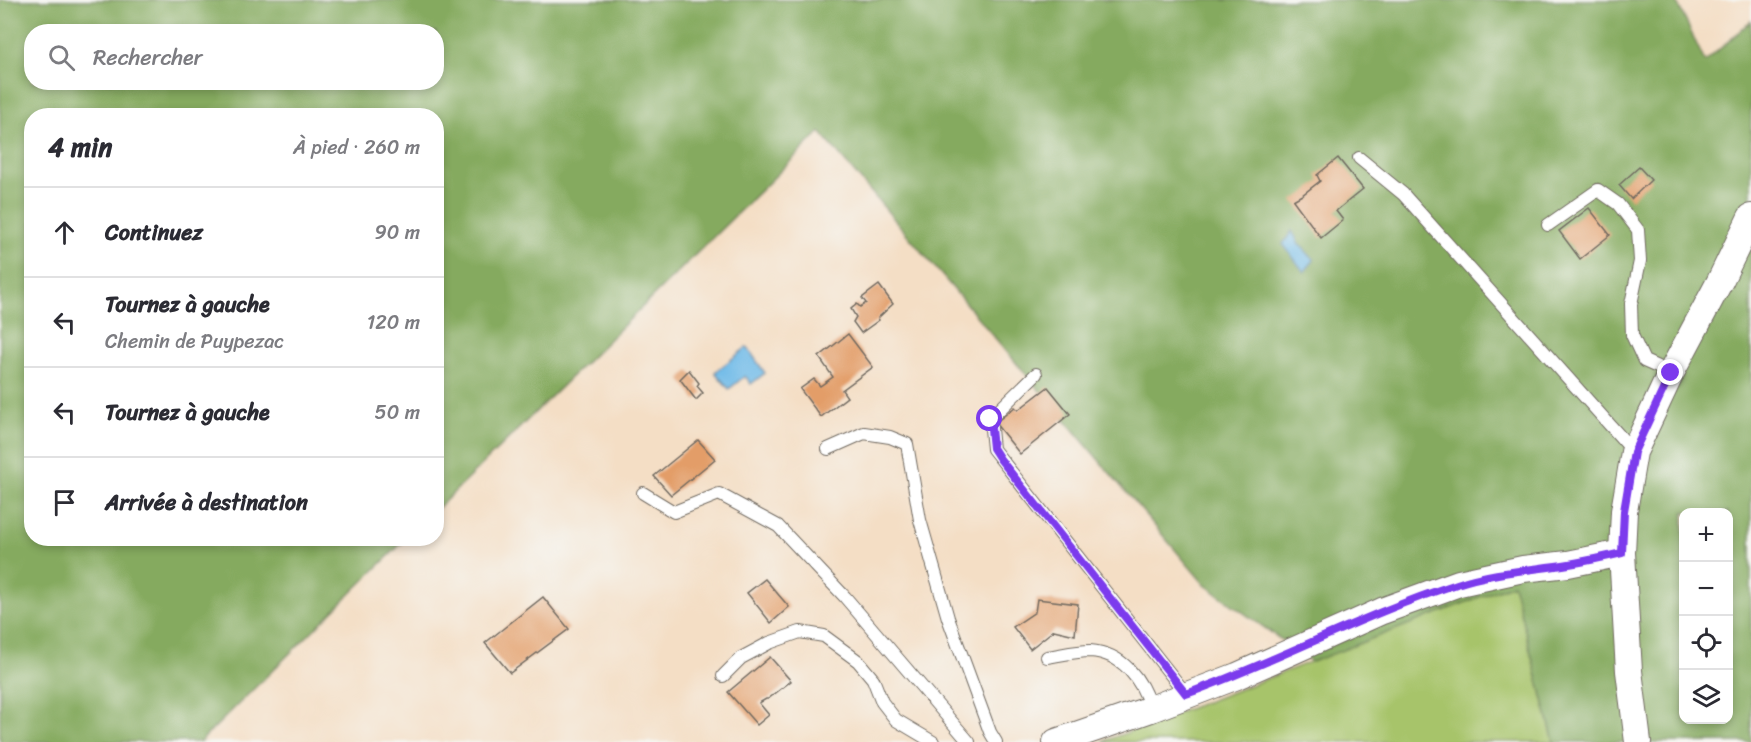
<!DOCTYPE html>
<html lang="fr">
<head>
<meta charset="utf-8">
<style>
  :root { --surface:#fff; --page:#f2f2f3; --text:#2b2b33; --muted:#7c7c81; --line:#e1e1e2 }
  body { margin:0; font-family:Sriracha,sans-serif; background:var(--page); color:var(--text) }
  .controls { position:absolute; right:18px; bottom:18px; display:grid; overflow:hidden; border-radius:12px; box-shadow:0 3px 9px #0003 }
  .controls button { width:54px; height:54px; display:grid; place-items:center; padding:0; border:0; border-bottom:2px solid var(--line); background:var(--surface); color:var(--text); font:30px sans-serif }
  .stop { position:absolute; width:18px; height:18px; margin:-14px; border:4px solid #7c3aed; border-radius:50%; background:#fff }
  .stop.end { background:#7c3aed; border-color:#fff; box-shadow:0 2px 6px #0008 }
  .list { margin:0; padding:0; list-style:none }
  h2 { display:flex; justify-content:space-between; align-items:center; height:78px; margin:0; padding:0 24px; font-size:26px }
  h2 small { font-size:20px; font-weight:400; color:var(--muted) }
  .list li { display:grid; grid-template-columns:39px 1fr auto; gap:18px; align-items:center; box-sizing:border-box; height:90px; padding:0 24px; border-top:2px solid var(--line) }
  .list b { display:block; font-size:22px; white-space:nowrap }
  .list p { margin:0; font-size:20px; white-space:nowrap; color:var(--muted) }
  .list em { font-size:20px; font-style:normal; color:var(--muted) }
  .icon { flex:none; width:33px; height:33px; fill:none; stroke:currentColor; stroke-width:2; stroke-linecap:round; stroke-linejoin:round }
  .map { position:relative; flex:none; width:1751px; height:742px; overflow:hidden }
  .search { position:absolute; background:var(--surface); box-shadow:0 3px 9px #0003; left:24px; top:24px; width:420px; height:66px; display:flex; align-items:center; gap:15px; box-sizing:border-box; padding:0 21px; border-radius:24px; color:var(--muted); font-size:22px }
  .panel { position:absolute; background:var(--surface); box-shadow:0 3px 9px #0003; left:24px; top:108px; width:420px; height:438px; border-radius:24px }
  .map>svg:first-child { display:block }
  .green { fill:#a7c46b; stroke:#69784b; stroke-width:1.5 }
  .forest { fill:#85aa5f; stroke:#586a45; stroke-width:1.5; fill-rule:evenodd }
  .water { fill:#6ebae8; stroke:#4c728a; stroke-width:1.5 }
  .building { fill:#e39d68 }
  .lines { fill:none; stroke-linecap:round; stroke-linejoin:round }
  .lane-casing { stroke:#716a61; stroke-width:14 }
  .street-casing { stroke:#716a61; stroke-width:28 }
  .lane { stroke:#fff; stroke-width:12 }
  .street { stroke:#fff; stroke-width:26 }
  .route { stroke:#7c3aed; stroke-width:8 }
</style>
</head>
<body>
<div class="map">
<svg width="1751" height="742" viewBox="0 0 1751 742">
  <rect width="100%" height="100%" fill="#f6f6f2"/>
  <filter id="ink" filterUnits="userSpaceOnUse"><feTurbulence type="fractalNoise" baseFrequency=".0167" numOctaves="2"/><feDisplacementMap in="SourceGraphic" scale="12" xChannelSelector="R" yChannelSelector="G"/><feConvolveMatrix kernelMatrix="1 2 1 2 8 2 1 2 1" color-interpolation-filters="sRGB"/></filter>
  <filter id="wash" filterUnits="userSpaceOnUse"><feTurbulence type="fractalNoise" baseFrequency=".008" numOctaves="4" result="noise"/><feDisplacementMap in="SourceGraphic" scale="24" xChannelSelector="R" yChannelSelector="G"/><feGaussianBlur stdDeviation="1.35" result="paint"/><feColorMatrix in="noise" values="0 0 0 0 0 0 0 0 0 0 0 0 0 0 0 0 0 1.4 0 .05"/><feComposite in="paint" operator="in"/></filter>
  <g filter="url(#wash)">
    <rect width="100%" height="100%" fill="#f4dec5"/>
    <polygon class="green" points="1513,584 1554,742 1102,742"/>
    <path class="forest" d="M0 0H1676L1705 62 1751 21V742H1554L1513 584 1312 662 1205 585 820 132 437 509 436 116H32V538L406 539 200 742H0ZM32 32H436V82H32ZM1684 512H1728V720H1684Z"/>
    <g class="water">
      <polygon points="1292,231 1299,244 1314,260 1304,272 1283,244"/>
      <polygon points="747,347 765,373 751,384 745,376 729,389 715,372"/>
    </g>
    <g id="blocks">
      <g class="building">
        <polygon points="1338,158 1363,189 1336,211 1343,220 1321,238 1293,200 1302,195 1320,181 1317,175"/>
        <polygon points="1639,167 1651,180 1631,199 1619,185"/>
        <polygon points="1589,208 1610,235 1580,259 1559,231"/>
        <polygon points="879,285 893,304 878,318 879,320 861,333 853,322 856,317 851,309 857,304 860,307 866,303 862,298"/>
        <polygon points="848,334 873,367 842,390 847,397 821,417 800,389 814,379 820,386 833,377 819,357"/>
        <polygon points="689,370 699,383 697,386 703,393 696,400 680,379"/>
        <polygon points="1048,387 1070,414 1020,454 995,423 1015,407 1018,410"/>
        <polygon points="698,440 715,459 671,495 654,476"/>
        <polygon points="765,579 789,607 771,623 747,593"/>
        <polygon points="543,597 569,629 510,673 485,643"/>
        <polygon points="1037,599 1078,604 1075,635 1054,630 1030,649 1013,627 1035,612"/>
        <polygon points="770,657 791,681 768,699 766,699 759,703 769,715 757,725 728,692"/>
      </g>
    </g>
  </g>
  <g filter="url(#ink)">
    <use href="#blocks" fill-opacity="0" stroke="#716a61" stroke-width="1.5"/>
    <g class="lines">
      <g class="lane-casing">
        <g id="lane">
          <polyline points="1359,158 1403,194 1634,452"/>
          <polyline points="1548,225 1598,190 1618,204 1638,230 1640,261 1631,304 1632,335 1644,361 1671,373"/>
          <polyline points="1036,374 990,419 993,449 1186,694"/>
          <polyline points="828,449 864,433 890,437 907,444 920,520 948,618 990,732 996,742"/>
          <polyline points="643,493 674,512 719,494 778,526 845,597 969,742"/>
          <path d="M1047 657C1061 655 1076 651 1090 651 1123 653 1142 680 1151 709"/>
          <polyline points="723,676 741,658 769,643 800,632 824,636 858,661 873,679 882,702 896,720 933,742"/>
        </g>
      </g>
      <g class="street-casing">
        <g id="street">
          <polyline points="1056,742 1151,709 1237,676 1382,611 1459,583 1523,569 1568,564 1622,553"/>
          <polyline points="1638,742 1629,671 1622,553 1624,511 1634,452 1671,373 1720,281 1751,217"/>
        </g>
      </g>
      <use href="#lane" class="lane"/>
      <use href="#street" class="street"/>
    </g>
  </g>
  <g class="lines" filter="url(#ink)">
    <path class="route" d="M990 419 993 448 1000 459 1186 694C1278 661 1364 614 1457 584 1493 572 1531 570 1569 564 1587 561 1605 557 1622 553L1624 511 1634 452 1671 373"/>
  </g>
</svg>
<div class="controls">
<button>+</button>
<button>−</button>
<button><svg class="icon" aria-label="locate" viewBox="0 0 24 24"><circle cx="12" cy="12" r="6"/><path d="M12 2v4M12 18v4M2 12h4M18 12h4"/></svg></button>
<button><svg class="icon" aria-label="layers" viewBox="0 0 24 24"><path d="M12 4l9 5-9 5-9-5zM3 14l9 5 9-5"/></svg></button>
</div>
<div class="stop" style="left:990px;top:419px"></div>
<div class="stop end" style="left:1671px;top:373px"></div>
<div class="search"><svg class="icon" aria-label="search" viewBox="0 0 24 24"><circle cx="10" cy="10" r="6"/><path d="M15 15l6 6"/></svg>Rechercher</div>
<section class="panel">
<h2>4 min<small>À pied · 260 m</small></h2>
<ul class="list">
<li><svg class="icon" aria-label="ahead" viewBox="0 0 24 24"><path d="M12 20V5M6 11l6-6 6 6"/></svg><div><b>Continuez</b></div><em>90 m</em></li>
<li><svg class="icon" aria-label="left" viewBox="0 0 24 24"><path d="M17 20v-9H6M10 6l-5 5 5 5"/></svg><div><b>Tournez à gauche</b><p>Chemin de Puypezac</p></div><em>120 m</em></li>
<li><svg class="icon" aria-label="left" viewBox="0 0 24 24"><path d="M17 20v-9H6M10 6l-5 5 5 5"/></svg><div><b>Tournez à gauche</b></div><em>50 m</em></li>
<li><svg class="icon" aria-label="arrive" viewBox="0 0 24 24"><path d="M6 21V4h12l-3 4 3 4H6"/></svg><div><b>Arrivée à destination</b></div></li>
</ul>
</section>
</div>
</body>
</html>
